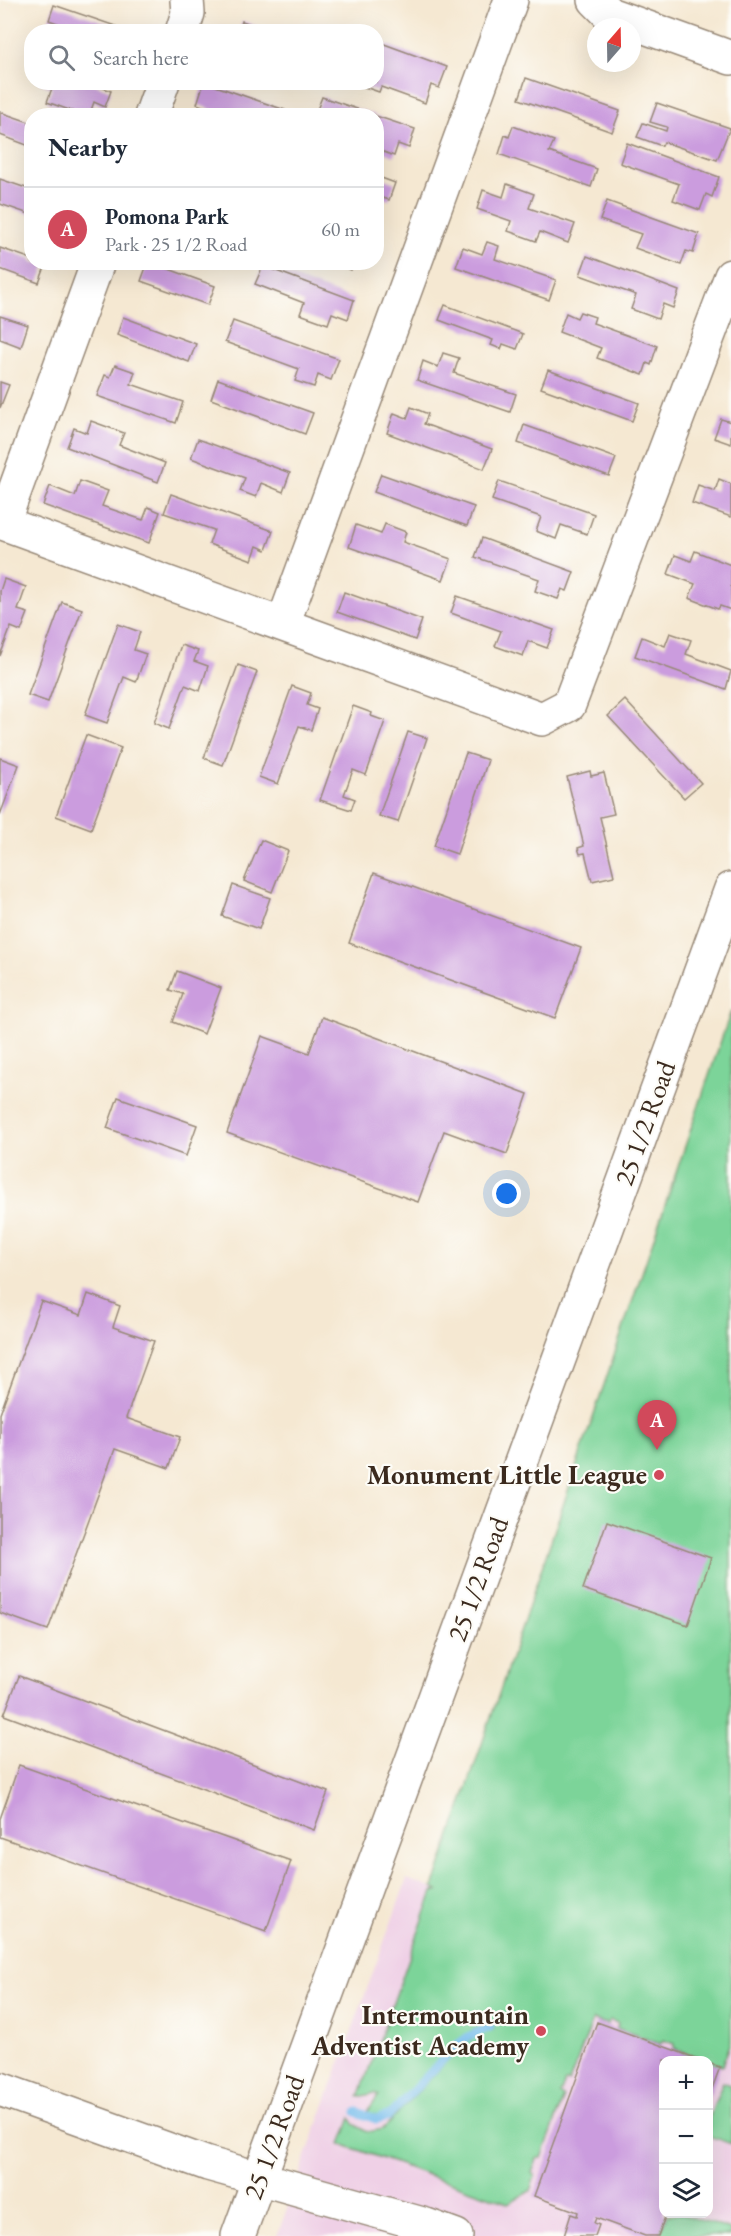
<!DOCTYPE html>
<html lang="en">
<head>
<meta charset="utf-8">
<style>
  :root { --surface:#fff; --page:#f2f2f3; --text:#1f2937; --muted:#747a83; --line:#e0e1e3; --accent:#d1495b }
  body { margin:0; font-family:"EB Garamond",serif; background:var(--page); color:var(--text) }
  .controls { position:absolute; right:18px; bottom:18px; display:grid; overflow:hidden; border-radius:12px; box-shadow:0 6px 24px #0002 }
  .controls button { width:54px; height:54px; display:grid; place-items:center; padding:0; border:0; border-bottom:2px solid var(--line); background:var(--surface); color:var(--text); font:30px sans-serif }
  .compass { position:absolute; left:587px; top:18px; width:54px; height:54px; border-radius:50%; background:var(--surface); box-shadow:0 6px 24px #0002; rotate:20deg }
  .you { position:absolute; left:507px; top:1194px; width:21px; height:21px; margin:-15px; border:4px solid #fff; border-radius:50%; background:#1a73e8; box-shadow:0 0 0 9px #1a73e833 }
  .badge { display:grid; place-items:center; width:39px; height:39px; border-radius:50%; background:var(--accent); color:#fff; font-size:20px; font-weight:700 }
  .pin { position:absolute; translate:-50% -50px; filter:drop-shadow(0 2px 3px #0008) }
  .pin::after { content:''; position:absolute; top:32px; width:21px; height:18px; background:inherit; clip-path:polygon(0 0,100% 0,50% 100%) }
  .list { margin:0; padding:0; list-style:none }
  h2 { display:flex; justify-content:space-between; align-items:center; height:78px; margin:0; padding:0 24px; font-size:26px }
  h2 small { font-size:20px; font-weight:400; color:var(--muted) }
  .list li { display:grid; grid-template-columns:39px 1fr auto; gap:18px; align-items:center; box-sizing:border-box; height:84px; padding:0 24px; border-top:2px solid var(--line) }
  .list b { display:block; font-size:22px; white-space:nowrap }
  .list p { margin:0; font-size:20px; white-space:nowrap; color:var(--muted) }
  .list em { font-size:20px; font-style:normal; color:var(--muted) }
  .icon { flex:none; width:33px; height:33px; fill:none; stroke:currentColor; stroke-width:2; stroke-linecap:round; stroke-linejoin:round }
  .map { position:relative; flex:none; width:731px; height:2236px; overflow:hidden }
  .search { position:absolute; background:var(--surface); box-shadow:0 6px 24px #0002; left:24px; top:24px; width:360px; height:66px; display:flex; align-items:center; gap:15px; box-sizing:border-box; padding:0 21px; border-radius:24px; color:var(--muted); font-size:22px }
  .panel { position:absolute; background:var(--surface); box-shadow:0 6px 24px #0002; left:24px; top:108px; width:360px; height:162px; border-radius:24px }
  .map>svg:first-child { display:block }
  .built { fill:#efd0e6; fill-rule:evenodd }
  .green { fill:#7cd499; stroke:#5c7f5c; stroke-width:1.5 }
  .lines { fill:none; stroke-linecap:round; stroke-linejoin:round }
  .stream { stroke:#75bcec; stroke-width:9 }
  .building { fill:#cb9cde }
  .minor-casing { stroke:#988978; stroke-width:36 }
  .minor { stroke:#fff; stroke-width:33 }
  .poi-dot { fill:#d1495b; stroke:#fdfcf7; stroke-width:2 }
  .labels { text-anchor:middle; stroke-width:4.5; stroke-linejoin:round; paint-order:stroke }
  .street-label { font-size:27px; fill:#3b2a1e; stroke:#fdfcf7 }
  .poi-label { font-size:27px; font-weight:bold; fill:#3b2a1e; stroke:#fdfcf7; text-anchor:end }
</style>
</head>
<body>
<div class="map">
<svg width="731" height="2236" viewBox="0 0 731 2236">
  <rect width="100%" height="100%" fill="#fdfcf7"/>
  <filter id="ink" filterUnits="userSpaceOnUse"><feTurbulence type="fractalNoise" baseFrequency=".0167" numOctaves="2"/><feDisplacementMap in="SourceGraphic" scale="12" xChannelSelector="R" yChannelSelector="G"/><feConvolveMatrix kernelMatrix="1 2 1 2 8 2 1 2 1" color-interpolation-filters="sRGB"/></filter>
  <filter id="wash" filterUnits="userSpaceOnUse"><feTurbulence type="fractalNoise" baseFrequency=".008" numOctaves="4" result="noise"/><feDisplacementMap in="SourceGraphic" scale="24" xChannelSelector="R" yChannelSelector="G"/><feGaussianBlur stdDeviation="1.35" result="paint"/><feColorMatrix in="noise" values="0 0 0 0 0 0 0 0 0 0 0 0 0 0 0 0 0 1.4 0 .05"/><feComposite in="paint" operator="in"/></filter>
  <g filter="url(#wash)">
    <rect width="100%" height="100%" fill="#f5e8d2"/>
    <path class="built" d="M407 1879 731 2001V2236H277ZM664 2060H708V2214H664Z"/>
    <g class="green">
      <polygon points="731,1011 731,2042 722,2066 674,2049 674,2044 663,2040 660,2044 617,2028 618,2023 609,2020 607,2024 593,2020 569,2082 565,2082 560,2094 564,2097 542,2158 537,2158 532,2173 535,2176 530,2191 508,2203 341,2144 351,2118 354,2124 367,2132 383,2129 459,2048 478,2035 494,2029 491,2024 474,2030 464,2036 386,2114 382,2116 367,2113 379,2095 375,2093 359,2097 433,1892 438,1891 433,1888"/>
      <polygon points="723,2082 731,2085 731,2144 709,2136 709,2118"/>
      <polygon points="667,2214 682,2214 731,2230 731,2236 659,2236"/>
    </g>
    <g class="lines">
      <polyline class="stream" points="357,2112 376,2119 389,2116 456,2046 468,2037 490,2027"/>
    </g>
    <g id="blocks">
      <g class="building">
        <polygon points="54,5 130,31 130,32 82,32 49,20"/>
        <polygon points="242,21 259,27 258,32 239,32"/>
        <polygon points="221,26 234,31 234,32 219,32"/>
        <polygon points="376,41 447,67 439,88 431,85 425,103 381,87 379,92 353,83 376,82 376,71 379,66 376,65"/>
        <polygon points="526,78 620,111 612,132 519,99"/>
        <polygon points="38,82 89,82 111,91 105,107 94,102 89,116 86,116 47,102 52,88"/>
        <polygon points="204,82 285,110 282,116 228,116 197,104"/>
        <polygon points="322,97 375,115 375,116 315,115"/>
        <polygon points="657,103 730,128 717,160 664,142 662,146 637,137 643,123 666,131 667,127 650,122"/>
        <polygon points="0,112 32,123 32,147 0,135"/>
        <polygon points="376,116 415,129 409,148 398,144 394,156 376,149"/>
        <polygon points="513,126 554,141 549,152 597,169 591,187 499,154 505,135 509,137"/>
        <polygon points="627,143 719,177 712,197 706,194 700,210 673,200 679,184 620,163"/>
        <polygon points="376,176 395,183 389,200 376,196"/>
        <polygon points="0,179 32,190 32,215 0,204"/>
        <polygon points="507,184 534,194 529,208 575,224 568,243 540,232 536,241 508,231 511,221 477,209 483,190 503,197"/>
        <polygon points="607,201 699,234 693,253 686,251 681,265 635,248 641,234 600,220"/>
        <polygon points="487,242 499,246 495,259 556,280 549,300 456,267 463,247 482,254"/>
        <polygon points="0,248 32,259 32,262 46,264 39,283 0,269"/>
        <polygon points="587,256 679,291 673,308 663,304 658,319 631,309 636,295 580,275"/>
        <polygon points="148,262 156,265 157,262 168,262 166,268 215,286 208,305 141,281"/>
        <polygon points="332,262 354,262 351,270"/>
        <polygon points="263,266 354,300 348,319 332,313 328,324 300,314 304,303 255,284"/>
        <polygon points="445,305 523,334 517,349 503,344 501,349 491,345 493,340 439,320"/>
        <polygon points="580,312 595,317 593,323 657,346 651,365 647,363 643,375 597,358 601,348 559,332 566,313 577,318"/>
        <polygon points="0,316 28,325 21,347 0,339"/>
        <polygon points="123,317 196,344 189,362 117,335"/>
        <polygon points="233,321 339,359 331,380 318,375 314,387 295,381 299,369 225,342"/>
        <polygon points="443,353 459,358 454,373 516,394 510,412 417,380 423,361 438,367"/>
        <polygon points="115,365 135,372 131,384 183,402 176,423 97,396 105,375 110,377"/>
        <polygon points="548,370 639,403 632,421 541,388"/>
        <polygon points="218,379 313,413 305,434 211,399"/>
        <polygon points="0,382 9,385 0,408"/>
        <polygon points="411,407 428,414 424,424 492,449 484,469 387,433 394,413 407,418"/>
        <polygon points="721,419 731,422 731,444 714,438"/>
        <polygon points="91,421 124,433 119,445 165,463 158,482 67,447 74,428 87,433"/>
        <polygon points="524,425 616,458 609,476 518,443"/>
        <polygon points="198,439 290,473 283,492 261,483 256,497 240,491 245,478 191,458"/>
        <polygon points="381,474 474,507 467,526 374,492"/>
        <polygon points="719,479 731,484 731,517 692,503 698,485 715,491"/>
        <polygon points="80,481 108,491 102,506 143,520 148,507 160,512 149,543 43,505 50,486 75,496"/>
        <polygon points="499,481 594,514 587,534 561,525 556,539 536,531 541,517 492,500"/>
        <polygon points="171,494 273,531 266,550 257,546 252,560 209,544 214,530 164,513"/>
        <polygon points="385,524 406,532 403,542 451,559 443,580 349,547 356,525 381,534"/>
        <polygon points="482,538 574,572 567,591 562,589 558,599 535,591 539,579 475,557"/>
        <polygon points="695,551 731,565 731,610 720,606 718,609 689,598 695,584 668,574 675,555 691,561"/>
        <polygon points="4,579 26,587 18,610 28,613 21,631 11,627 0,656 0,591"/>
        <polygon points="344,592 422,620 415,640 337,612"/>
        <polygon points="457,596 554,630 547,648 528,641 523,656 495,646 501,631 451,613"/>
        <polygon points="62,602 82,609 48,702 28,695"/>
        <polygon points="118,624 140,632 134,650 146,654 136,682 124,677 107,723 85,715"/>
        <polygon points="670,633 691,640 686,654 731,671 726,689 635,656 642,637 665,646"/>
        <polygon points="181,645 198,651 194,661 208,666 200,691 185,685 169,729 154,723"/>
        <polygon points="238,665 257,672 223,765 204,758"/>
        <polygon points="292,686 311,693 307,705 318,709 311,730 299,726 278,784 259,777"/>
        <polygon points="625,700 701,783 684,798 608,716"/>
        <polygon points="353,706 372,713 371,716 385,721 366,775 353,770 344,795 355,799 351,810 320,800"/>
        <polygon points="408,732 427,738 398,822 379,816"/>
        <polygon points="86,735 121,748 91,829 56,816"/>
        <polygon points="466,753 488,760 457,854 434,846"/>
        <polygon points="0,758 19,765 0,815"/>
        <polygon points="590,771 591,776 604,773 614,814 600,817 614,876 592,881 585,853 580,854 578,848 584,846 567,777"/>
        <polygon points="261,840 288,851 272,892 244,881"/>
        <polygon points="374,873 581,948 555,1018 349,943"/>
        <polygon points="233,885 270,898 259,929 222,916"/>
        <polygon points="177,971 221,988 204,1034 173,1022 183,994 170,990"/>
        <polygon points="322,1017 528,1094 507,1154 444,1131 418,1202 227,1133 262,1036 309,1053"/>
        <polygon points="118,1097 197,1125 186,1156 107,1128"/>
        <polygon points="88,1294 120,1306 113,1327 154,1341 126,1418 180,1437 169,1468 115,1449 48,1630 0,1613 0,1414 41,1301 81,1315"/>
        <polygon points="607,1521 711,1558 688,1625 583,1589"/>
        <polygon points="19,1676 328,1792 314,1830 4,1715"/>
        <polygon points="19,1765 291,1861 266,1931 0,1837 0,1819"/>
        <polygon points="597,2022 701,2060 664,2060 664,2214 666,2214 658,2236 645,2236 596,2218 594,2223 599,2225 595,2236 564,2236 571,2214 577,2216 578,2212 534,2196"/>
        <polygon points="708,2063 720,2067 709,2097 708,2097"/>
      </g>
    </g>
  </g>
  <g filter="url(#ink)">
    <use href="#blocks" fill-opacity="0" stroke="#988978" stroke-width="1.5"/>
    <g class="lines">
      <g class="minor-casing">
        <g id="minor">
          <polyline points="595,0 609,14 731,58"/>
          <polyline points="182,32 188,13 187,0"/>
          <polyline points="151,116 163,82"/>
          <polyline points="0,522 542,719 569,705 731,276"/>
          <polyline points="3,523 98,262"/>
          <polyline points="283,624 511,0"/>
          <polyline points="0,2089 208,2164 426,2225 456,2236"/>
          <polyline points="238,2236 731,889"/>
        </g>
      </g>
      <use href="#minor" class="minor"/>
    </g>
  </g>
  <g class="poi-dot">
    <circle cx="659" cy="1475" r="6"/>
    <circle cx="541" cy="2031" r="6"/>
  </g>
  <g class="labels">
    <g class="street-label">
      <text transform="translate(645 1123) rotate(-70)" y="9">25 1/2 Road</text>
      <text transform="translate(478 1579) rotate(-70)" y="9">25 1/2 Road</text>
      <text transform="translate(274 2137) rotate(-70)" y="9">25 1/2 Road</text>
    </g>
    <g class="poi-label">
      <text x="647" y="1484">Monument Little League</text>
      <text x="529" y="2024">Intermountain<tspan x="529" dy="31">Adventist Academy</tspan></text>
    </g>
  </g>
</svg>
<div class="controls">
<button>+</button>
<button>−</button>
<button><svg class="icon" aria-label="layers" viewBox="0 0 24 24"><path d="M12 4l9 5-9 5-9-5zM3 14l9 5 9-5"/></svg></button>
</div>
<svg class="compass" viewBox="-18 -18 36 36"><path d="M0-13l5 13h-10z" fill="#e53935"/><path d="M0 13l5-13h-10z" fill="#747a83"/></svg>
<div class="you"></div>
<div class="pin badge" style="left:657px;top:1450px">A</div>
<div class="search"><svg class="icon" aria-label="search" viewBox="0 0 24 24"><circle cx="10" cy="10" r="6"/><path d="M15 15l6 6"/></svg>Search here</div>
<section class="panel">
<h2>Nearby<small></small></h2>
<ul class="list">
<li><span class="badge">A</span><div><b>Pomona Park</b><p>Park · 25 1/2 Road</p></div><em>60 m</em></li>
</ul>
</section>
</div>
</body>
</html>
